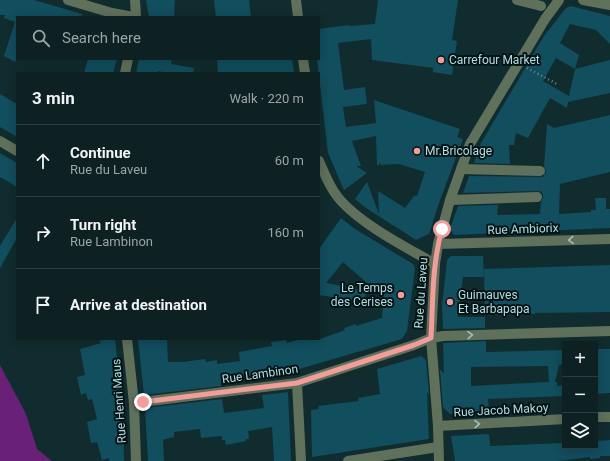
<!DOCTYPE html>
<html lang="en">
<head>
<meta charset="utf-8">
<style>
  :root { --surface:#0d2122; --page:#16292a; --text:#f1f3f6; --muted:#9aa3a5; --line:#2d3e40 }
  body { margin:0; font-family:Roboto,sans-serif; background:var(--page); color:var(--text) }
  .controls { position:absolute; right:12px; bottom:12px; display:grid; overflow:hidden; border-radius:0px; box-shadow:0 2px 10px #0003 }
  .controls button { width:36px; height:36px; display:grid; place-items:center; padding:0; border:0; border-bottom:1px solid var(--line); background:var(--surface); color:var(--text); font:20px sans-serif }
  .stop { position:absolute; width:12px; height:12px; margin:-9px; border:3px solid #f59b9a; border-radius:50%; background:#fff }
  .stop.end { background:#f59b9a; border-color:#fff; box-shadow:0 1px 4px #0008 }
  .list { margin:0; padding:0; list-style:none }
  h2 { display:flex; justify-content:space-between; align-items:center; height:52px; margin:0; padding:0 16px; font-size:17px }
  h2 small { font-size:13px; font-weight:400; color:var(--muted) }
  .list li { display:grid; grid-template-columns:26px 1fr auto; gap:12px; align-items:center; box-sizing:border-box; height:72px; padding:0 16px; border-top:1px solid var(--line) }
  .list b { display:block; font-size:15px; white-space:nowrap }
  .list p { margin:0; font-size:13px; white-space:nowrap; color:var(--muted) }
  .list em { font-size:13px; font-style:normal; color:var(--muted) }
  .icon { flex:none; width:22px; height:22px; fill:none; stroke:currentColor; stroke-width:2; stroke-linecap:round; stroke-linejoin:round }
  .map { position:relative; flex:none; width:610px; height:461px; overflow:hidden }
  .search { position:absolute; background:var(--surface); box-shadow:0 2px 10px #0003; left:16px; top:16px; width:304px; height:44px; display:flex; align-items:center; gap:10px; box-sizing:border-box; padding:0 14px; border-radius:0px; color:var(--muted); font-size:15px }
  .panel { position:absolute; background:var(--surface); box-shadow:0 2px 10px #0003; left:16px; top:72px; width:304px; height:268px; border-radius:0px }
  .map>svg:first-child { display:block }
  .green { fill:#692077 }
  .building { fill:#114e5e; fill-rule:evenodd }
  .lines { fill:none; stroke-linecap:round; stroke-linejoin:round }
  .path { stroke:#678a8c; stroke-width:2.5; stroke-dasharray:1 3; stroke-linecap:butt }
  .minor { stroke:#5f705b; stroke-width:10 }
  .oneway { stroke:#9ec1bd }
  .route { stroke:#f59b9a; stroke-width:5 }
  .poi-dot { fill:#f59b9a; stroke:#001416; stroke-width:1.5 }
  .labels { text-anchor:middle; stroke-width:4; stroke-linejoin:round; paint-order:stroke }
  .poi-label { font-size:12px; fill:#b3dcde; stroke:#001416; text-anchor:start }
  .street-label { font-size:12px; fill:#b3dcde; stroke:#001416 }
</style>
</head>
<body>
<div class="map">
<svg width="610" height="461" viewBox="0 0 610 461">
  <rect width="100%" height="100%" fill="#112c2e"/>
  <polygon class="green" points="0,365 26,414 37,449 52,461 0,461"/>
  <g class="building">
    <polygon points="0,0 34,0 82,14 81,17 17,17 17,56 15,62 4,56 15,22 4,18 5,15 0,15"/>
    <polygon points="146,0 175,0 174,17 149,17"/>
    <polygon points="214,0 249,0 251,17 216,17"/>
    <polygon points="378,0 458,0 452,40 457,41 452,75 433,72 433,68 372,60 371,39 338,43 344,90 365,87 367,104 343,107 346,127 376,123 374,100 460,129 457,137 463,139 439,203 429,234 416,240 366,208 355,199 367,182 379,214 378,191 405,208 414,196 417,196 425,172 399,164 380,165 382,162 377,166 376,136 352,141 361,166 356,166 367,173 344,190 328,153 317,59 319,59 319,29 349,25 349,26 375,24"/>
    <path d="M571 6 610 16V44L596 30 570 24 560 43 579 55 575 69 610 60V93L568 102 567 108 550 98 528 138 516 133 514 145H509L510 164 474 163 481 143 544 36 566 8ZM556 58 575 69 569 96 543 81Z"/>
    <polygon points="88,59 117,59 113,73 84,73"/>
    <polygon points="139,59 172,59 171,64 194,68 193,73 167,73 158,71 158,73 136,73"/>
    <polygon points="217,59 292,59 294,73 218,73"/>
    <polygon points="0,94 17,104 17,137 0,127"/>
    <polygon points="610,115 610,172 560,184 559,214 591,212 591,210 596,210 595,198 606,198 606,209 610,209 610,228 454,235 450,229 458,206 498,205 497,215 540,214 541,202 543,197 543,194 540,191 463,193 469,176 543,177 546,172 544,166 547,124 554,128"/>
    <polygon points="0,153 17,163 17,187 0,177"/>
    <polygon points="17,218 17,238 0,268 0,246"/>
    <polygon points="341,218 355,229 413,264 415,268 407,331 402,339 265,379 265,376 242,379 221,382 221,386 144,395 138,339 167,339 168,362 183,362 205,359 206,362 217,360 217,364 240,361 239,352 272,346 271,342 286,340 287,343 302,339 320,339 345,330 344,328 356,324 356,326 382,318 383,297 343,262 326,283 368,291 363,300 345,299 319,295 319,249"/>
    <polygon points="451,256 483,256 484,277 463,277 458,317 485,317 485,328 443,329 442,306 447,260"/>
    <polygon points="610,265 610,312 535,313 535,314 485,315 484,269"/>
    <polygon points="99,339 115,339 123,413 124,461 109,461 109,458 102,460 97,442 91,443 87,422 97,419 92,399 88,400 86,393 81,395 77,377 85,375 80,349 101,343"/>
    <path d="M486 341V352L565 350V364L559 365 555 382H557V386L565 385V396L488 399 489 411 450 414 443 407 440 370 444 373 443 343ZM548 366 549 382 471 386V367Z"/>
    <polygon points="595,349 610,349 610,393 595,394 595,384 596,384"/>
    <polygon points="421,356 426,360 429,394 427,392 429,439 312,457 311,410 319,409 318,406 359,401 358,398 380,394 377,369"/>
    <polygon points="288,392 291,461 274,461 272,427 248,431 249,439 246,439 246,441 226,445 225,440 222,440 222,436 201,438 200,429 174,432 174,437 163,440 164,461 148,461 145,408 222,399 224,413 264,408 262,395"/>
    <polygon points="489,434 490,446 565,443 565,446 595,446 595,441 610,440 610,456 600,456 600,458 590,459 590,457 557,461 455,461 451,436"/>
  </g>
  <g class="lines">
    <polyline class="path" points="527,68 557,84"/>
    <g class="minor">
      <polyline points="68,0 112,13 133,17"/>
      <polyline points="135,0 136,17"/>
      <polyline points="296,0 298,17"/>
      <polyline points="517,0 541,6"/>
      <polyline points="583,0 610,5"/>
      <polyline points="303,59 305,73"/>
      <polyline points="125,73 128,59"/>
      <polyline points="0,141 17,151"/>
      <path d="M319 161C325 175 331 190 341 201 364 226 406 247 435 264"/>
      <polyline points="461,169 540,171"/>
      <polyline points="450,200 537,197"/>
      <polyline points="438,244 610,239"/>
      <polyline points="127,339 134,403 136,461"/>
      <polyline points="297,383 301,461"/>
      <polyline points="134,403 297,383 414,345 431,338 443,336 610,331"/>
      <polyline points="595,417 610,417"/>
      <polyline points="438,426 565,419"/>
      <polyline points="348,461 438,447"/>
      <polyline points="439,461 438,426 431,338 435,264 438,244 450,200 470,144 545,19 559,0"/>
    </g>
  </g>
  <defs><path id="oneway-chevron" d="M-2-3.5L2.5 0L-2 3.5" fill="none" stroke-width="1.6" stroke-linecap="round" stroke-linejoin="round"/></defs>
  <g class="oneway">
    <use href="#oneway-chevron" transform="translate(571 240) rotate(178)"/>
    <use href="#oneway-chevron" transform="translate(470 335) rotate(-2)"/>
    <use href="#oneway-chevron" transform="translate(477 424) rotate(-3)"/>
  </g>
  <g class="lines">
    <path class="route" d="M143 402 297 383 414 345 431 338C433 301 432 264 442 229"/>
  </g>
  <g class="poi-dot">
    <circle cx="441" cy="60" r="4"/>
    <circle cx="417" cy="151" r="4"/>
    <circle cx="401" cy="295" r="4"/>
    <circle cx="450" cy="302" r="4"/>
  </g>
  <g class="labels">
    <g class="poi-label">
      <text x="449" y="64">Carrefour Market</text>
      <text x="425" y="155">Mr.Bricolage</text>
      <text x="393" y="292" text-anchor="end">Le Temps<tspan x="393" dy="14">des Cerises</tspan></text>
      <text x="458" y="299">Guimauves<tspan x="458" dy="14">Et Barbapapa</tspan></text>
    </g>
    <g class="street-label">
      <text transform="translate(523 229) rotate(-2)" y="4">Rue Ambiorix</text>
      <text transform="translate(421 293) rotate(-86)" y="4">Rue du Laveu</text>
      <text transform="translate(260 374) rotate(-8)" y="4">Rue Lambinon</text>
      <text transform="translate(119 401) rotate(-94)" y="4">Rue Henri Maus</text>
      <text transform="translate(501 410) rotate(-3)" y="4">Rue Jacob Makoy</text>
    </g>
  </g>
</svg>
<div class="controls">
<button>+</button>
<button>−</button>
<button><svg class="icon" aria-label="layers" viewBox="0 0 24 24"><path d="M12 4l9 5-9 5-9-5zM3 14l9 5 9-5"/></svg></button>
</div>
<div class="stop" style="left:442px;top:229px"></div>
<div class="stop end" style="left:143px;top:402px"></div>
<div class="search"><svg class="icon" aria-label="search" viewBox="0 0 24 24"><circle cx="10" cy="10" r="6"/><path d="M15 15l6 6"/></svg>Search here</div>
<section class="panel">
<h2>3 min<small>Walk · 220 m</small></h2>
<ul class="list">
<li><svg class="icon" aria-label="ahead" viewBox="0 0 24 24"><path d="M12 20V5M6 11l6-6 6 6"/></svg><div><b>Continue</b><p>Rue du Laveu</p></div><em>60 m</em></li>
<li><svg class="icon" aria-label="right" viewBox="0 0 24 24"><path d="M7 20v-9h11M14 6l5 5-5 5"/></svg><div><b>Turn right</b><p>Rue Lambinon</p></div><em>160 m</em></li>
<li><svg class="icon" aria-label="arrive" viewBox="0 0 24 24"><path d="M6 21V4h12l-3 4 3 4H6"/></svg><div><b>Arrive at destination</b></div></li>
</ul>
</section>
</div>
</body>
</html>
